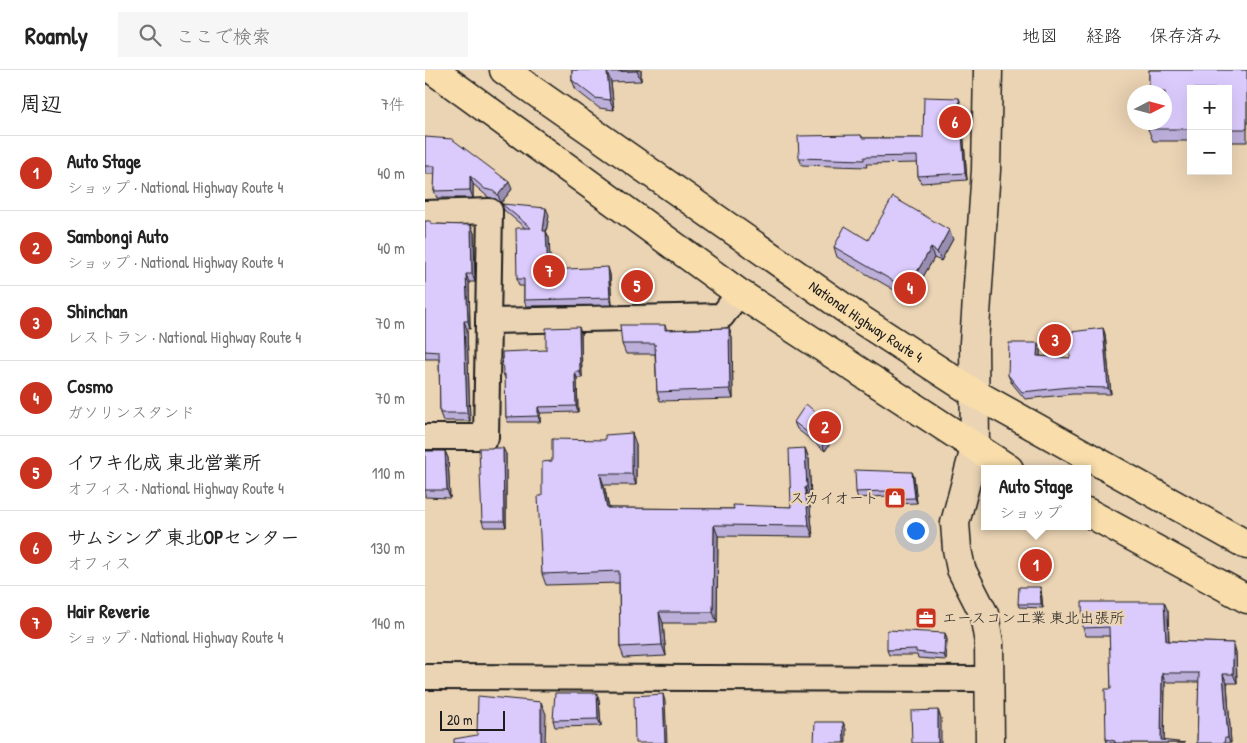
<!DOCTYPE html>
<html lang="ja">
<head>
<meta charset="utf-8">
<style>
  :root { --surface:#fff; --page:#f6f6f6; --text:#222; --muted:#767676; --line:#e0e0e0; --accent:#c8321e }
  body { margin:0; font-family:"Patrick Hand","Klee One",sans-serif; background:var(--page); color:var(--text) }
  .controls { position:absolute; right:15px; top:15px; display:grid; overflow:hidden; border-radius:0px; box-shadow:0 5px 20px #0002 }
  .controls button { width:45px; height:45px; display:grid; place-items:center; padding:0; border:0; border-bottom:1px solid var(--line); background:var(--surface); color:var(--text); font:25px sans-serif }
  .compass { position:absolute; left:702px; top:15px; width:45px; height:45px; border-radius:50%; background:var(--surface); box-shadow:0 5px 20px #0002; rotate:84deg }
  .scale { position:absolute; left:15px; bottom:12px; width:65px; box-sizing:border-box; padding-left:5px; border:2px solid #1c1c1c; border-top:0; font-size:14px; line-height:18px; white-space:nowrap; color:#1c1c1c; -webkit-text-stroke:4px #ebd4b4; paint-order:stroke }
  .you { position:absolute; left:490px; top:460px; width:18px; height:18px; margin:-12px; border:4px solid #fff; border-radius:50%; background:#1a73e8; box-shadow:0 0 0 8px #1a73e833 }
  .badge { display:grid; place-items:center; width:32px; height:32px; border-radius:50%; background:var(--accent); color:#fff; font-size:16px; font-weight:700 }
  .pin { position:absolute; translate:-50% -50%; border:2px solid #fff; box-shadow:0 1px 5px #0006 }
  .popup { position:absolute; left:556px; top:395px; width:110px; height:65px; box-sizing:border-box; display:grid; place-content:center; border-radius:0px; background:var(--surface); filter:drop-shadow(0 1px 4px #0005); font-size:16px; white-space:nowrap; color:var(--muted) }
  .popup b { font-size:19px; color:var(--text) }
  .popup::after { content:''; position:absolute; left:50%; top:100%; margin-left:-10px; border:10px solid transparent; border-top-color:var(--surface) }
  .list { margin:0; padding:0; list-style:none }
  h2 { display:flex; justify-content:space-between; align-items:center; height:65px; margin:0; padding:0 20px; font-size:21px }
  h2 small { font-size:16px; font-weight:400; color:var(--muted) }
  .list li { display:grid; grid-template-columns:32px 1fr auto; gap:15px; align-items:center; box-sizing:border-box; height:75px; padding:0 20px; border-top:1px solid var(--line) }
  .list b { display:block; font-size:19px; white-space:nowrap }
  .list p { margin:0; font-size:16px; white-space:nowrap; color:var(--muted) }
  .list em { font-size:16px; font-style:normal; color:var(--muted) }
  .icon { flex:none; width:28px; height:28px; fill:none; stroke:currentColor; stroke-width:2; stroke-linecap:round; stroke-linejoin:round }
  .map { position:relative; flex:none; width:822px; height:673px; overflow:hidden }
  header { display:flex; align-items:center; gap:30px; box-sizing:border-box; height:70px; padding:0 25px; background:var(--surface); border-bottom:1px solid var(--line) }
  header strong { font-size:24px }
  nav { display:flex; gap:28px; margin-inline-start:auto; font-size:18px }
  .search { width:350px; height:45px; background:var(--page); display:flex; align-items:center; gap:12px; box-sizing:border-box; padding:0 18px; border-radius:0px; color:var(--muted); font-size:19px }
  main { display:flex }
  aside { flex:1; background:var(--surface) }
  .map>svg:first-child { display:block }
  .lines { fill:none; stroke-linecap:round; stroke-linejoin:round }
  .street-casing { stroke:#1c1c1c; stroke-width:28 }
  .secondary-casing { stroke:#1c1c1c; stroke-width:31 }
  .highway-casing { stroke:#1c1c1c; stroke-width:31 }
  .street { stroke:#ebd4b4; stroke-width:24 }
  .secondary { stroke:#ebd4b4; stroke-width:28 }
  .highway { stroke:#f9deab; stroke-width:28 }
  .wall { fill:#bcafda; stroke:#1c1c1c }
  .shaded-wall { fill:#998eb1; stroke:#1c1c1c }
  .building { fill:#dbcbfd; stroke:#1c1c1c }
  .labels { text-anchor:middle; stroke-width:4.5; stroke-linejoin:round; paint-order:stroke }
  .street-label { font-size:15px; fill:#1c1c1c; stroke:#ebd4b4 }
  .poi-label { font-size:15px; fill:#1c1c1c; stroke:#ebd4b4; text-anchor:end }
</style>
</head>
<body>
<header>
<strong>Roamly</strong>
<div class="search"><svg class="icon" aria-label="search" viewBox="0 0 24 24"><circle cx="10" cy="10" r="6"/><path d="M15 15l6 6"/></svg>ここで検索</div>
<nav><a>地図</a><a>経路</a><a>保存済み</a></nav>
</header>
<main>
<aside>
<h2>周辺<small>7件</small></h2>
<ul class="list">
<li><span class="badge">1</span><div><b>Auto Stage</b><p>ショップ · National Highway Route 4</p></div><em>40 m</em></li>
<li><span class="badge">2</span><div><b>Sambongi Auto</b><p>ショップ · National Highway Route 4</p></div><em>40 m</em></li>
<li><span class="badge">3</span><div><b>Shinchan</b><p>レストラン · National Highway Route 4</p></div><em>70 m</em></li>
<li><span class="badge">4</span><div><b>Cosmo</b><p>ガソリンスタンド</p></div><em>70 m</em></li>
<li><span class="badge">5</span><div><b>イワキ化成 東北営業所</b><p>オフィス · National Highway Route 4</p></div><em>110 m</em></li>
<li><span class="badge">6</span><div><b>サムシング 東北OPセンター</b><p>オフィス</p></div><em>130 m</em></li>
<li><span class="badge">7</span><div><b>Hair Reverie</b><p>ショップ · National Highway Route 4</p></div><em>140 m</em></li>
</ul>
</aside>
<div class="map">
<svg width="822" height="673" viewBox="0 0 822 673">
  <rect width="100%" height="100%" fill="#ebd4b4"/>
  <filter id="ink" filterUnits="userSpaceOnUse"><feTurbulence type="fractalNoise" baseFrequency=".02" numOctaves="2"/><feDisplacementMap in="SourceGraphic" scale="10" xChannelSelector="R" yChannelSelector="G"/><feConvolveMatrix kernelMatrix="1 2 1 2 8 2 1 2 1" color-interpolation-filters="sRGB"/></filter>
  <g filter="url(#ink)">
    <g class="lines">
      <g class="street-casing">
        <g id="street">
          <polyline points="0,143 65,141 61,367 0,367"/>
          <polyline points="63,251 297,246 314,223"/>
          <polyline points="0,607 564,609"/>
        </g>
      </g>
      <g class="secondary-casing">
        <polyline id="secondary" points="563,0 561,100 549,273 550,378 530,453 532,479 536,499 559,544 564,573 565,673"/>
      </g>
      <g class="highway-casing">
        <g id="highway">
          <polyline points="8,0 314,223 584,399"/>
          <path id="s1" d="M79 0 435 249 549 323 822 475"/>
          <polyline points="662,442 822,529"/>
        </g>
      </g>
      <use href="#street" class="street"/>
      <use href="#secondary" class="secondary"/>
      <use href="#highway" class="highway"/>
    </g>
    <g class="wall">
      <polygon points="147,0 216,0 216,11 186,12 189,40 174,38 151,20 147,10"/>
      <polygon points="724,0 822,0 822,72 803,72 803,19 766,19 766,71 728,71 723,59 723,52 740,52 740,22 724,22"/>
      <polygon points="534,28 536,34 542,110 496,113 493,106 493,93 441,94 442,97 377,95 374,88 436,65 438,68 498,68"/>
      <polygon points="0,67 87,119 76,133 71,129 63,127 48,114 48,128 12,128 9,121 10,104 0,104"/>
      <polygon points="77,134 124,145 121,161 124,168 125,200 185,204 187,235 101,236 99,230 99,216 94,216 92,209 100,158 79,140"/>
      <polygon points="0,151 7,154 46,155 49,163 50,212 44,212 45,259 42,259 45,351 18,351 15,343 14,289 0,289"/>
      <polygon points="528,169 516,191 509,188 485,229 412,187 409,177 443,170"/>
      <polygon points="240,255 242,260 304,258 307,268 308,329 235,331 232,322 230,284 201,284 197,274"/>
      <polygon points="678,258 680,264 686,324 648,324 600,329 586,312 583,305 615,279 615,286 645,288"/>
      <polygon points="156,263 157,308 152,308 153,342 115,343 115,352 83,352 81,347 81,310 78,304 121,280"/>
      <polygon points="369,352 409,358 411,364 400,381 372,359"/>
      <polygon points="211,374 211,415 179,415 184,438 309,439 366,437 380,378 384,389 386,428 384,428 388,467 293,466 292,553 238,553 241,586 199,588 195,577 194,513 121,515 117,504 117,426 127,391"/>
      <polygon points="0,381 20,381 23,388 25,428 0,427"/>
      <polygon points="81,384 81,457 59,457 57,451"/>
      <polygon points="487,402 489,407 492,433 464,434 462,426 433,428 431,422"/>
      <polygon points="616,520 618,538 594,537 593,534"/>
      <polygon points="743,541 744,571 808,573 811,582 812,613 802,613 806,673 772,673 774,612 740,612 739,671 760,673 682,673 681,669 686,619 685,566 661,566 658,558"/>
      <polygon points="522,569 521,590 493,588 492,585 464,585 462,580"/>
      <polygon points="174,630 176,656 130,657 128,650"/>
    </g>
    <g class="shaded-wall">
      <polygon points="212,0 216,0 216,11 212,1"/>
      <polygon points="182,2 186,12 189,40 185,30"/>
      <polygon points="534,28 536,34 542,110 540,103"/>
      <polygon points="45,106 48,114 48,128 45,120"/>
      <polygon points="84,112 87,119 76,133 73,125"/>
      <polygon points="121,138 124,145 120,168 118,161"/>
      <polygon points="46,155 49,163 50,212 47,204"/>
      <polygon points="524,160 528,169 516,191 512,182"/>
      <polygon points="121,161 124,168 126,207 123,200"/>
      <polygon points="506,178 509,188 485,229 482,219"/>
      <polygon points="183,197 185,204 187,235 185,228"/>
      <polygon points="41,204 44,212 45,259 43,251"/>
      <polygon points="39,251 42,259 45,351 42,343"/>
      <polygon points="154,257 156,263 157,308 155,302"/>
      <polygon points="304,258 307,268 308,329 305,319"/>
      <polygon points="678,258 680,264 686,324 683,318"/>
      <polygon points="613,273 615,279 615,293 612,286"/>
      <polygon points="150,302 152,308 153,342 151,336"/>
      <polygon points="113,337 115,343 115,352 113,346"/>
      <polygon points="409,358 411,364 400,381 397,374"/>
      <polygon points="207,363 211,374 211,415 207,404"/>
      <polygon points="78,378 81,384 81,457 79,451"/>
      <polygon points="380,378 384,389 386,428 382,417"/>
      <polygon points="20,381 23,388 25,428 22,420"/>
      <polygon points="487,402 489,407 492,433 490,428"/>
      <polygon points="175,404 179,415 186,449 182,438"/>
      <polygon points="380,417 384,428 388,467 384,456"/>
      <polygon points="289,455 293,466 292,553 288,542"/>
      <polygon points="615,517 616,520 618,538 616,534"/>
      <polygon points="739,532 743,541 744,580 741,571"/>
      <polygon points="234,542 238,553 241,586 237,575"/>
      <polygon points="520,563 522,569 521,590 519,585"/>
      <polygon points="808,573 811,582 812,613 808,604"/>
      <polygon points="737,603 740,612 739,673 736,670"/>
      <polygon points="798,604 802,613 806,673 805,673 803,668"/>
      <polygon points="172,623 174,630 176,656 173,649"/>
      <polygon points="238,624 240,631 242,673 240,673"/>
      <polygon points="116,632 121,644 120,673 116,673"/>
      <polygon points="513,640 516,648 516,673 513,673"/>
      <polygon points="418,652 421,659 421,673 419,673"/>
    </g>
    <g class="building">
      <polygon points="147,0 212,0 212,1 182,2 185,30 170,28 147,10"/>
      <polygon points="724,0 822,0 822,59 803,59 803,19 766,19 766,59 723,59 723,52 740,52 740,22 724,22"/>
      <polygon points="499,27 534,28 540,103 493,106 492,86 439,87 439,90 374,88 373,66 436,65 437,68 498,68"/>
      <polygon points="0,67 27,69 84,112 73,125 68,121 60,119 45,106 45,120 9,121 10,96 0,96"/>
      <polygon points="468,127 524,160 512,182 506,178 482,219 409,177 420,156 443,170"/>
      <polygon points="77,134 121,138 118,161 121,161 123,200 183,197 185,228 99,230 99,209 92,209 91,158 106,158"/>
      <polygon points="0,151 6,151 6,154 46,155 47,204 41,204 43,251 39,251 42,343 15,343 14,282 0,281"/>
      <polygon points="195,255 240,255 240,260 304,258 305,319 232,322 230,274 197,274"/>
      <polygon points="154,257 155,302 150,302 151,336 113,337 113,346 81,347 80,304 78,304 77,282 121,280 121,258"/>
      <polygon points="678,258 683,318 645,317 597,322 583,305 584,273 613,273 612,286 645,288 646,262"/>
      <polygon points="381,334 409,358 397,374 369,352"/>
      <polygon points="207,363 207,404 175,404 182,438 309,439 308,435 366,437 364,379 380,378 382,417 380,417 384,456 289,455 288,542 234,542 237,575 195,577 194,501 117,504 113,426 117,426 117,392 127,391 127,369 180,370 180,365"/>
      <polygon points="54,378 78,378 79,451 57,451"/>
      <polygon points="0,381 20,381 22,420 0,420"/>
      <polygon points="430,400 487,402 490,428 462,429 462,421 431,422"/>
      <polygon points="594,517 615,517 616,534 593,534"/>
      <polygon points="657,532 739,532 741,571 808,573 808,604 798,604 803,668 800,668 799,673 772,673 774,603 737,603 736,670 760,673 690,673 690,671 681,669 680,619 686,619 684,557 658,558"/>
      <polygon points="462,560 520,563 519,585 491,582 491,579 462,580"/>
      <polygon points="130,623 172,623 173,649 128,650"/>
      <polygon points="238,624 240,673 210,673 209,626"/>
      <polygon points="53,626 116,632 116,673 29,673 29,669 52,665"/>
      <polygon points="513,640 513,673 487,673 486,641"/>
      <polygon points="390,652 418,652 419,673 389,673"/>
    </g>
  </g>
  <defs>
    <g id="shop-square" transform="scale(1.125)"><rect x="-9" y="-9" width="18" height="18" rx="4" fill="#c8321e" stroke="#ebd4b4"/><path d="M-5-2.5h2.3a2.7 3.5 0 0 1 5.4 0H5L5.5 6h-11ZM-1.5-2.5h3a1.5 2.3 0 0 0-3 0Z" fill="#fff"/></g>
    <g id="office-square" transform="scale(1.125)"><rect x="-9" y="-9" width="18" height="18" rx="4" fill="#c8321e" stroke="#ebd4b4"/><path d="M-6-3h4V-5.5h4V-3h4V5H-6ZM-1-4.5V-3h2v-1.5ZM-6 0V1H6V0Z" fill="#fff"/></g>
  </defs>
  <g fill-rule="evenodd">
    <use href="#shop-square" x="470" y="428"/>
    <use href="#office-square" x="501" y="548"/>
  </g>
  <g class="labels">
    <g class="street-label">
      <text dy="5" stroke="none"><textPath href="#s1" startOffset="441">National Highway Route 4</textPath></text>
    </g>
    <g class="poi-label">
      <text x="454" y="433">スカイオート</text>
      <text x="517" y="553" text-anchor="start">エースコン工業 東北出張所</text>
    </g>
  </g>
</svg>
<div class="controls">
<button>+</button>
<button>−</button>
</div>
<svg class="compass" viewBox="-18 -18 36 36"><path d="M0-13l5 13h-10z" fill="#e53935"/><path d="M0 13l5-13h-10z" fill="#767676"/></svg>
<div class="scale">20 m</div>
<div class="you"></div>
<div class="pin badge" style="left:611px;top:495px">1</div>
<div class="popup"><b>Auto Stage</b>ショップ</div>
<div class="pin badge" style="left:400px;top:357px">2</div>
<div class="pin badge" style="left:630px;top:270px">3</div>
<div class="pin badge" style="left:485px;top:218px">4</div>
<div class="pin badge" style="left:212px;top:216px">5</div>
<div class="pin badge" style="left:530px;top:52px">6</div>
<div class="pin badge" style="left:124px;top:201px">7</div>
</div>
</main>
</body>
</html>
